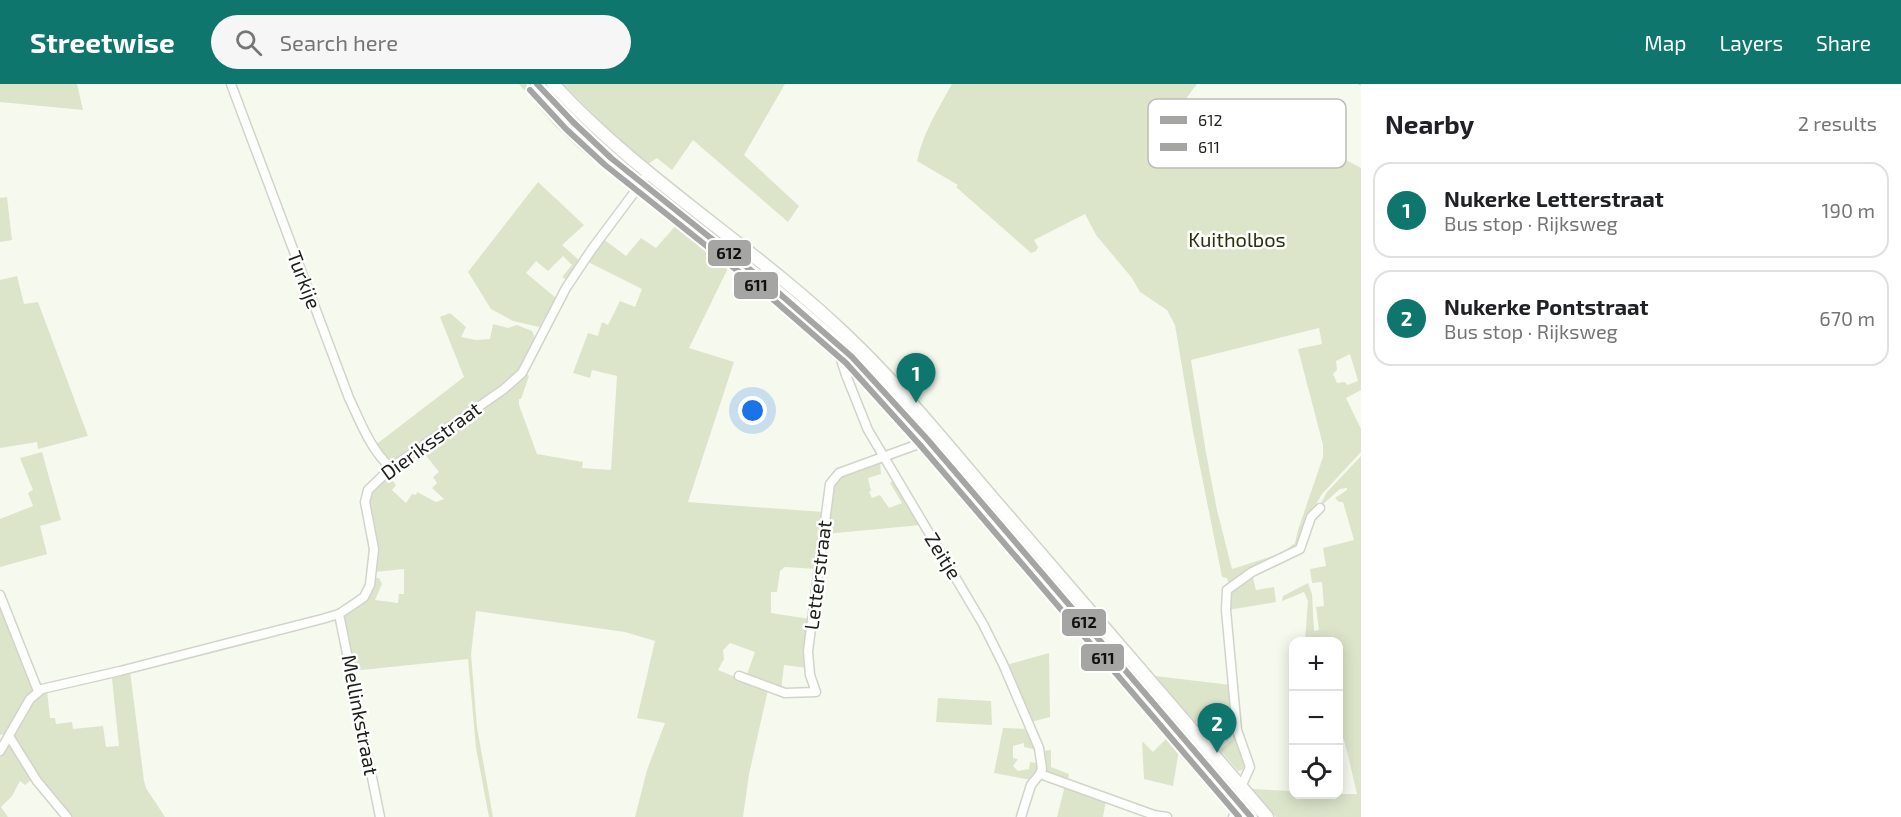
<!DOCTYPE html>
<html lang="en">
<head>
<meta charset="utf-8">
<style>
  :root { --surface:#fff; --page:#f6f6f6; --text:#202124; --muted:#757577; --line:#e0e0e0; --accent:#0f766e }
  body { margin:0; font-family:"Exo 2",sans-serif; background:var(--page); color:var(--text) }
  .controls { position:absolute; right:18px; bottom:18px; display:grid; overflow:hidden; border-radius:12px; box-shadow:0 3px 15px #0003 }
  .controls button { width:54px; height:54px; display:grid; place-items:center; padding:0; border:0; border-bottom:2px solid var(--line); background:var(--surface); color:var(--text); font:30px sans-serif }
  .you { position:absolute; left:753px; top:327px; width:21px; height:21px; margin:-15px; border:4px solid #fff; border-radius:50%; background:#1a73e8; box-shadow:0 0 0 9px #1a73e833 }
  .badge { display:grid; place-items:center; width:39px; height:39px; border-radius:50%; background:var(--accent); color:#fff; font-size:20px; font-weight:700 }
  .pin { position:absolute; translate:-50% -50px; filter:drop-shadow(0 2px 3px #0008) }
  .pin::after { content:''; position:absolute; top:32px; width:21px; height:18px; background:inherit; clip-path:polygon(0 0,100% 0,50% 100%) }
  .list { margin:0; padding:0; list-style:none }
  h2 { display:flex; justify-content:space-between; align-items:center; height:78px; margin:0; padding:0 24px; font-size:26px }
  h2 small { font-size:20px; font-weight:400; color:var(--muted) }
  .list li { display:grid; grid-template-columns:39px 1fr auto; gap:18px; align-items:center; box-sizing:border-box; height:96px; margin:0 12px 12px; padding:0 12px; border:2px solid var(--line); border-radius:18px }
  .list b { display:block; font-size:22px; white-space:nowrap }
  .list p { margin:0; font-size:20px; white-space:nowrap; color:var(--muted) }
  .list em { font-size:20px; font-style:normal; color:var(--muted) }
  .icon { flex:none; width:33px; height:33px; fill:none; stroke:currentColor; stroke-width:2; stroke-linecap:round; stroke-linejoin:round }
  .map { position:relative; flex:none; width:1361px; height:733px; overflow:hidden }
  header { display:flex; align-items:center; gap:36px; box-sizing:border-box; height:84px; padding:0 30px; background:var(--accent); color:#fff }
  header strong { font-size:28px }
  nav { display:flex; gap:33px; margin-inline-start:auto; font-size:21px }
  .search { width:420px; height:54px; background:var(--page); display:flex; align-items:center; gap:15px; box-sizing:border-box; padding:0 21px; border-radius:33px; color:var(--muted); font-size:22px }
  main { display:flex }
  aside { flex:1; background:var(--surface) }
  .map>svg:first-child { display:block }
  .green { fill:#dce5ca; fill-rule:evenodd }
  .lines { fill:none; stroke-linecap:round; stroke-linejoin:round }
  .stream { stroke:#c3d1a5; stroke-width:1.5 }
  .minor-casing { stroke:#d1d4cb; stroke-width:11 }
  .highway-casing { stroke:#d1d4cb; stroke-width:15 }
  .minor { stroke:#fefefc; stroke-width:8 }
  .highway { stroke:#fefefc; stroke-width:12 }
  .bus-1-casing { stroke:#fff; stroke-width:10 }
  .bus-2-casing { stroke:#fff; stroke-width:10 }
  .bus-1 { stroke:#a5a6a3; stroke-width:6 }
  .bus-2 { stroke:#a5a6a3; stroke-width:6 }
  .labels { text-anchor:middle; stroke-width:5; stroke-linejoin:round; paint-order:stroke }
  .park-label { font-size:20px; fill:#293307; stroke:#fff }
  .street-label { font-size:20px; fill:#1e2019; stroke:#fff }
  .key { fill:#fff; stroke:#bcbcba; stroke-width:1.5 }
  .key-label { font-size:16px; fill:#1e2019 }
  .line-badge { stroke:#fff; stroke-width:2 }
  .pale-badge-label { font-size:16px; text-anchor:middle; font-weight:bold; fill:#111 }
</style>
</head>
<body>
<header>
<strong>Streetwise</strong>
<div class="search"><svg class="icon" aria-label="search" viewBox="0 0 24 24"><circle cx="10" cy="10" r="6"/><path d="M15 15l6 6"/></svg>Search here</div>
<nav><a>Map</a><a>Layers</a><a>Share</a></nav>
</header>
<main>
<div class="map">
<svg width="1361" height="733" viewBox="0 0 1361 733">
  <rect width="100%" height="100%" fill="#f6f9ee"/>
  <g class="green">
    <polygon points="0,0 77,0 83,26 0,18"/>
    <polygon points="519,0 526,0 585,61 629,99 632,105 630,110 627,104 578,64 554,41"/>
    <polygon points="563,0 785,0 744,71 799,122 788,138 693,56 672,86 657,74 648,80 612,49"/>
    <path d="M952 0H1197L1185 16 1186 21C1212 47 1216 60 1256 56 1265 55 1275 52 1284 53 1308 53 1340 73 1361 84V306L1346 314 1361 345V368L1322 410 1307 436 1296 465 1229 501 1227 494 1222 493 1193 348 1175 241 1167 226 1140 208 1132 194 1096 151 1085 130 1034 156 1038 163 1036 167 1031 169 956 103 958 101 917 77C923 49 938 25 952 0ZM1319 244 1322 260 1298 265 1323 361V373L1298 446 1295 459 1282 469 1232 485 1217 426 1206 369 1191 276ZM1350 270 1358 297 1347 301 1345 298 1337 299 1333 290 1337 286 1336 277Z"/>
    <polygon points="538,98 584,141 562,161 580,177 567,196 562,193 572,181 563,172 548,187 536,177 526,189 556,214 542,241 539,243 513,237 491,225 468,188"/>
    <polygon points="7,113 12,156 0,158 0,114"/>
    <polygon points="678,139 730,180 689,264 734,278 688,418 823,428 816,485 785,483 780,487 777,508 771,508 771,529 810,535 807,584 784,581 781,607 746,593 755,568 730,559 723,566 724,575 718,586 768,606 749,690 743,733 635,733 647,686 665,639 637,634 655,557 625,548 476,527 471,570 477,643 493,733 489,733 476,664 468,575 352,587 343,532 370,510 375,494 379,494 382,500 375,516 398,519 399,510 404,510 404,485 375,488 368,411 387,390 396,401 392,406 406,419 412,410 416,411 417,408 436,418 444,415 432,404 437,399 433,393 439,388 421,365 526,289 529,292 521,315 519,315 519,321 537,370 583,378 582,384 611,386 617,292 592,286 590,294 573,289 588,249 598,252 602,238 608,241 620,217 635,223 642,205 586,177 602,154 626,172 641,154 656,164"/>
    <polygon points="17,192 24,220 38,218 88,352 38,365 37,358 0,364 0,196"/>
    <polygon points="450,229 466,243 461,253 476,256 490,255 493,240 508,244 517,241 532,247 535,254 519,289 391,378 374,362 464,293 440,233"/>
    <polygon points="42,368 61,436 40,442 47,470 0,483 0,435 33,422 28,409 33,406 20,374"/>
    <polygon points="1361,372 1361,733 1276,733 1252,705 1293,707 1294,710 1357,710 1347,667 1339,640 1338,558 1305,557 1308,517 1304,508 1282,517 1283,512 1308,499 1312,510 1314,547 1319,546 1316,523 1324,522 1322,498 1312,499 1310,485 1326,482 1323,464 1354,456 1343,418 1339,418 1335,414 1347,406 1347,404 1340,405 1321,422 1320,421 1327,408"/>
    <polygon points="880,377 881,390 868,394 871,407 869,408 872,414 880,411 889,424 902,419 890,399 893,397 883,379 921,441 825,450 830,405 839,391"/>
    <path d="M1252 490 1256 506 1274 503 1276 518 1228 526C1230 504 1235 503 1252 490Z"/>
    <polygon points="1037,497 1178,659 1175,661 1179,666 1173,702 1144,695 1142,657 1153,668 1168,653 1034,501"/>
    <polygon points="0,519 35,607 7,649 0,651"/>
    <polygon points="1049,569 1050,633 1031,638 1006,581"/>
    <polygon points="130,587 144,697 146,704 165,733 69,733 13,657 14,648 36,612 47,607 50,634 55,634 56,640 72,638 73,645 103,642 106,663 119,662 112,595 113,593"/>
    <polygon points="1155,592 1231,601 1232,621 1194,639"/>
    <polygon points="938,614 991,617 992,641 936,638"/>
    <polygon points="1003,644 1030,645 1037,666 1024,663 1024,659 1013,662 1013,674 1018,675 1013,682 1018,687 1029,685 1030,678 1036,679 1037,672 1040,684 1031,696 994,689"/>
    <polygon points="1233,650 1235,650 1246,681 1242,686 1238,687 1220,666 1233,655"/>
    <polygon points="8,659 32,695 25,701 20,697 12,712 1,723 8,733 0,733 0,669"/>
    <polygon points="1051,666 1051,683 1069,690 1068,697 1046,690 1042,667"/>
    <polygon points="1065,701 1106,716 1103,733 1057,733"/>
  </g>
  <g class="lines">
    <polyline class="stream" points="1359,0 1361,0"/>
    <g class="minor-casing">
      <g id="minor">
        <path d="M231 0 349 314C361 339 370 365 391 384"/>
        <polyline points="836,260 846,291 868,346 983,540 1003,580 1039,664 1042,685 1040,690"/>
        <polyline points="0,511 38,607"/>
        <polyline points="339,530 380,733"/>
        <polyline points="739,592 785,609 816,608 810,591 808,567 830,400 839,389 927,357"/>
        <polyline points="9,652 37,697 67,733"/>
        <polyline points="0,667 30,615 42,605 120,587 322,535 339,530 357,518 364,513 370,501 374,465 365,418 368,406 391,384 504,305 522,289 566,204 592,165 648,90"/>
        <polyline points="1021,733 1031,701 1040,690 1154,731 1167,733"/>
        <polyline points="1233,733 1237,725 1241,703 1250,683 1237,646 1226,526 1227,506 1252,488 1300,465 1311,433 1320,424"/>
      </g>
    </g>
    <g class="highway-casing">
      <g id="highway">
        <path d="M537 0C628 106 752 176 852 273 904 325 951 384 999 440 1083 537 1167 635 1251 733"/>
        <path d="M553 0C640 95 753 162 846 251 905 307 955 371 1008 432 1094 532 1181 633 1267 733"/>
      </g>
    </g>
    <use href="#minor" class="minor"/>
    <use href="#highway" class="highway"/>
    <g class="bus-1-casing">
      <polyline id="bus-1" points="537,0 573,38 611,74 773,204 852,273 927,355 1251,733"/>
    </g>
    <g class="bus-2-casing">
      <polyline id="bus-2" points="530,6 566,45 605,81 768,211 846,279 920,361 1239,733"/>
    </g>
    <use href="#bus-1" class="bus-1"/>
    <use href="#bus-2" class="bus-2"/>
  </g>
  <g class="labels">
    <g class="park-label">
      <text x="1237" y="163">Kuitholbos</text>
    </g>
    <g class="street-label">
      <text transform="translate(304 196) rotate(69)" y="7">Turkije</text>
      <text transform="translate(431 357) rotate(-36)" y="7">Dieriksstraat</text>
      <text transform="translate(943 472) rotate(58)" y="7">Zeitje</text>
      <text transform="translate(818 491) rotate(-83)" y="7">Letterstraat</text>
      <text transform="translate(360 631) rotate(79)" y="7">Mellinkstraat</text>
    </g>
  </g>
  <rect x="1148" y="15" width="198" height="69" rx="9" class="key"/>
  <rect x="1160" y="32" width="27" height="8" fill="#a5a6a3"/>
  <rect x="1160" y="59" width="27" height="8" fill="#a5a6a3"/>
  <g class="key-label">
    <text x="1198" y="42">612</text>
    <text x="1198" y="69">611</text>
  </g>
  <g class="line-badge">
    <rect x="707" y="155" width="45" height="28" rx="6" fill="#a5a6a3"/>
    <rect x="733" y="187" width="46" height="29" rx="6" fill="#a5a6a3"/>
    <rect x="1061" y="524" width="46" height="29" rx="6" fill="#a5a6a3"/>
    <rect x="1080" y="559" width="45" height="29" rx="6" fill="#a5a6a3"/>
  </g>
  <g class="pale-badge-label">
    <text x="729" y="175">612</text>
    <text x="756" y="207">611</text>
    <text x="1084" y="544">612</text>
    <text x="1103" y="580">611</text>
  </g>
</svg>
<div class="controls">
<button>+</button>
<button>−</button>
<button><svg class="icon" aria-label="locate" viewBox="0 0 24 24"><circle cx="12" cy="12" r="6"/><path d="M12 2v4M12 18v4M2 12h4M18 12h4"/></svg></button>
</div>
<div class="you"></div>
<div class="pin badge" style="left:916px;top:319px">1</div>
<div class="pin badge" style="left:1217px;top:669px">2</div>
</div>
<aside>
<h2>Nearby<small>2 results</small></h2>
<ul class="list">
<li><span class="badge">1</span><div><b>Nukerke Letterstraat</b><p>Bus stop · Rijksweg</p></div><em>190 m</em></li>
<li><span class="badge">2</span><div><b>Nukerke Pontstraat</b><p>Bus stop · Rijksweg</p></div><em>670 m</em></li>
</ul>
</aside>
</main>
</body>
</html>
